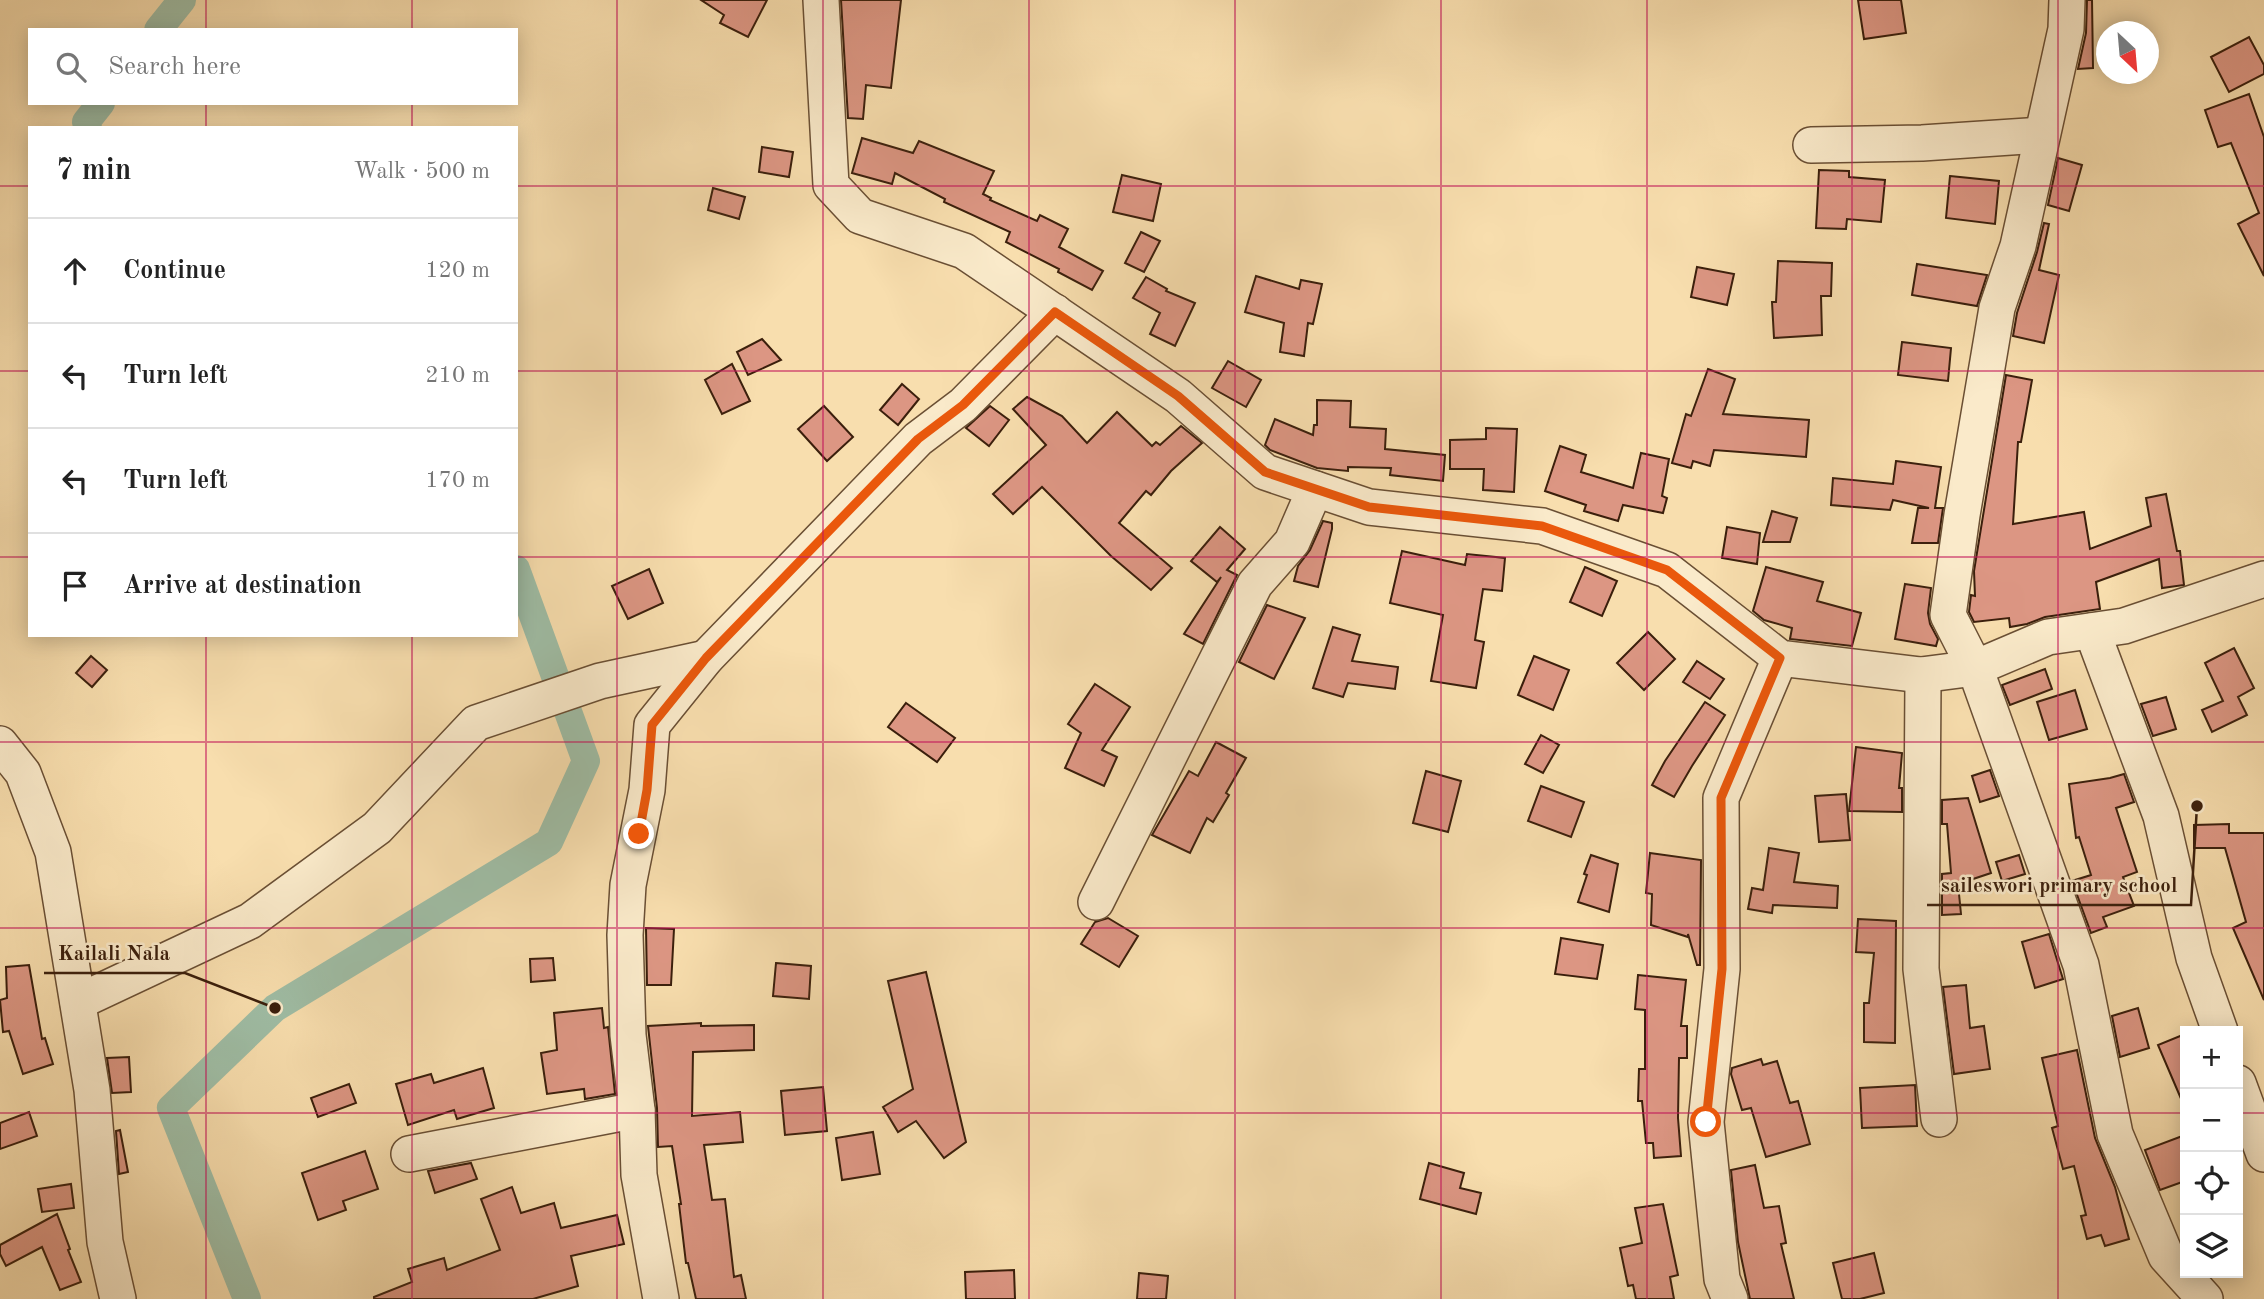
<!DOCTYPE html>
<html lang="en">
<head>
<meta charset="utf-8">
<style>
  :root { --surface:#fff; --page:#f6f6f6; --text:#222; --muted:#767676; --line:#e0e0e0 }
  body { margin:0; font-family:"Old Standard TT",serif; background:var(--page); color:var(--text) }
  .controls { position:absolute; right:21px; bottom:21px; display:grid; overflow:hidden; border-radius:0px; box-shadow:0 4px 18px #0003 }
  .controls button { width:63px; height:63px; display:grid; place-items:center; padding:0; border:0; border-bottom:2px solid var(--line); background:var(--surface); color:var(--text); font:35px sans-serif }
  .compass { position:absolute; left:2096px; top:21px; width:63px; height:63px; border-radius:50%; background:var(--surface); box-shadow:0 4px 18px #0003; rotate:154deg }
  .stop { position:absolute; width:21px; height:21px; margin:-16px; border:5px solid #ea580c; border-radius:50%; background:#fff }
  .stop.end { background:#ea580c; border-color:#fff; box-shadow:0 2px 7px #0008 }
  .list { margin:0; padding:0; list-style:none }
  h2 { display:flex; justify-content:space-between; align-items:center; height:91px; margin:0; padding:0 28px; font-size:30px }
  h2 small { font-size:23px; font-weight:400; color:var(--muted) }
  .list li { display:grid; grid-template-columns:46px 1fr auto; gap:21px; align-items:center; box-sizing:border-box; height:105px; padding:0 28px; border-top:2px solid var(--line) }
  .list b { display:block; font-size:26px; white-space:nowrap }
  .list em { font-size:23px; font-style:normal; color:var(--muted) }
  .icon { flex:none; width:38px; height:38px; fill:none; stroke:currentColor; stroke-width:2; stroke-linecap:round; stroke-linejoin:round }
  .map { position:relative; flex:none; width:2264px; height:1299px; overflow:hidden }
  .search { position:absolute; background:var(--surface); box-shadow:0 4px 18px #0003; left:28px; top:28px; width:490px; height:77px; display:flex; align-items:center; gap:18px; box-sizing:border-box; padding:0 24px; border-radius:0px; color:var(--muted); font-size:26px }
  .panel { position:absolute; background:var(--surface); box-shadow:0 4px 18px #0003; left:28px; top:126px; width:490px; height:511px; border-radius:0px }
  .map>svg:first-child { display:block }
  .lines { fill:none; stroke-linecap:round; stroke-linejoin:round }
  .canal { stroke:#9fbda5; stroke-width:28 }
  .building { fill:#dc9683; stroke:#3b1f0c; stroke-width:2 }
  .minor-casing { stroke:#6a4f34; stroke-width:38 }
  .minor { stroke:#faeaca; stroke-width:35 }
  .route { stroke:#ea580c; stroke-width:9 }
  .grid { fill:none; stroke:#c2185b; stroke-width:2; stroke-opacity:0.55 }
  .leader { fill:none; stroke:#3b1f0c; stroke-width:2.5 }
  .callout-dot { fill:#3b1f0c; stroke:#faeaca; stroke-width:2.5 }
  .callout-label { font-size:21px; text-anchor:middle; font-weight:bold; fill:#3b1f0c; stroke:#faeaca; stroke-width:5; stroke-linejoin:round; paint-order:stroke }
</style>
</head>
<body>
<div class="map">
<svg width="2264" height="1299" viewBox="0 0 2264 1299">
  <rect width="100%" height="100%" fill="#f8deae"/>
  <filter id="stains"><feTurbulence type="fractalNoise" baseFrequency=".00286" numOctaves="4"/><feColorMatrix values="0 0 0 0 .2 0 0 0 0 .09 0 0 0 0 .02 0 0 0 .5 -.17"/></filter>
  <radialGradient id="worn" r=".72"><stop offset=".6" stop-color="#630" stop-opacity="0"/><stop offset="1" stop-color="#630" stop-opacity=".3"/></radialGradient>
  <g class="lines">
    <g class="canal">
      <polyline points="158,30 182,0"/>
      <polyline points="88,128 86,122 101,103"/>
      <polyline points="247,1299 171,1108 275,1008 549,842 586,761 516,569"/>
    </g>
  </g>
  <g class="building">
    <polygon points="701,0 767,0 748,37 720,23 724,15"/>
    <polygon points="841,0 901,0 891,88 866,85 863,119 848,118"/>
    <polygon points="1858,0 1901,0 1906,33 1864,39"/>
    <polygon points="2087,0 2092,0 2093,68 2078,69 2086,33"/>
    <polygon points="2249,37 2264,65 2264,74 2229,92 2211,57"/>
    <polygon points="2249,94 2264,137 2264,276 2238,224 2259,213 2231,143 2218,147 2205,110"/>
    <polygon points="862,138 913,153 919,141 994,171 983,194 991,198 990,200 1037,221 1040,215 1068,229 1059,247 1103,271 1092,290 1058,272 1059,269 1006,242 1010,232 944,202 945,199 895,173 892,184 852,173"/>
    <polygon points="762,147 793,152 789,177 759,172"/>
    <polygon points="2058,158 2082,165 2069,211 2048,205"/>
    <polygon points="1819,170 1849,171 1849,177 1885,180 1881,222 1847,219 1846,229 1816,228"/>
    <polygon points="1122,175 1161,184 1153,221 1113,212"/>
    <polygon points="1950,176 1999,181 1995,224 1946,218"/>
    <polygon points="713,188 745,197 739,219 708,210"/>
    <polygon points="2044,223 2049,224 2039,270 2059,275 2044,343 2013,336 2017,313 2037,252"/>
    <polygon points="1141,232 1160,241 1144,272 1125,263"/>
    <polygon points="1778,261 1832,263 1831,296 1821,296 1822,335 1774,338 1772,302 1776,302"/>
    <polygon points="1917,264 1987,275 1977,306 1912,295"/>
    <polygon points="1697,267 1734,274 1727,305 1691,297"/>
    <polygon points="1256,276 1299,289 1301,280 1322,284 1313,324 1308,323 1304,356 1280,352 1284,323 1245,312"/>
    <polygon points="1146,277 1167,289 1166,291 1195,303 1175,346 1150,334 1160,313 1133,298"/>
    <polygon points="762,339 781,360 748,375 737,352"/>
    <polygon points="1902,342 1951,348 1948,381 1898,375"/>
    <polygon points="1228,361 1261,380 1246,407 1212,388"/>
    <polygon points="732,364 750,401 722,414 705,380"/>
    <polygon points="1708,369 1735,379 1723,414 1809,420 1806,457 1714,450 1710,466 1693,461 1691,468 1672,463 1686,414 1691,416"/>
    <polygon points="2006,375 2032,380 2021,442 2018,442 2013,524 2084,512 2090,549 2151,526 2146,498 2166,494 2177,551 2180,551 2184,585 2162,588 2159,559 2096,582 2100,609 2045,617 2027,624 2010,627 2009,618 1974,622 1969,612 1971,595 1975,596 1974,571"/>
    <polygon points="902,384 919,399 898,425 880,410"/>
    <polygon points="1027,397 1062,416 1087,443 1117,412 1152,446 1156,442 1160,445 1181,426 1202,443 1171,471 1151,495 1146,491 1119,523 1172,568 1151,590 1111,556 1042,487 1013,514 993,494 1046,445 1013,409"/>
    <polygon points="1317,400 1351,401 1350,427 1386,429 1385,449 1445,455 1443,481 1390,475 1391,468 1348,467 1348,471 1317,468 1270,450 1265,445 1275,419 1313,435 1314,425 1317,425"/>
    <polygon points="824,406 853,437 827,461 798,429"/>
    <polygon points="990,406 1009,420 989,446 966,428"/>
    <polygon points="1486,428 1517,429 1514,492 1483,490 1484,469 1450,469 1450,440 1486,439"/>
    <polygon points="1560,446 1586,455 1581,472 1633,488 1641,453 1669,459 1662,496 1667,498 1663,513 1623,505 1618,521 1584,511 1586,505 1545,491"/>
    <polygon points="1896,461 1941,467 1935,508 1943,508 1938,543 1912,543 1918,508 1929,508 1893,500 1890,510 1831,505 1833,478 1893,484"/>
    <polygon points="1772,511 1797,518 1790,542 1763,542"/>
    <polygon points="1323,521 1332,523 1332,529 1318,587 1294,581 1298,566 1310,550"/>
    <polygon points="1220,527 1245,549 1227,570 1237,575 1203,644 1184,634 1221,577 1217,582 1191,561"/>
    <polygon points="1727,527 1760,533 1757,564 1722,558"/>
    <polygon points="1402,551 1465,565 1467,554 1505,558 1502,591 1483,589 1475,640 1484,642 1476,688 1431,681 1443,615 1390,603"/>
    <polygon points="1585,567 1617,581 1602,616 1570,602"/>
    <polygon points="1766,567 1823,582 1817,601 1861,613 1852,646 1790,639 1792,628 1764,620 1753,611"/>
    <polygon points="649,569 663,603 628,619 612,586"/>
    <polygon points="1905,584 1931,588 1928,613 1930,624 1938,639 1936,646 1895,639"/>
    <polygon points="1267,605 1305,618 1274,679 1239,662"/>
    <polygon points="1333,627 1360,635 1352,661 1398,667 1395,689 1348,683 1343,697 1313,688"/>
    <polygon points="1648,632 1675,659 1644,690 1617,663"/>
    <polygon points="2234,648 2254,688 2238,697 2247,715 2212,732 2202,710 2223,701 2205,663"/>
    <polygon points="91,656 107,670 92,687 76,673"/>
    <polygon points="1534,656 1569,670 1553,710 1518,695"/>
    <polygon points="1697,661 1724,679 1710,699 1683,682"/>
    <polygon points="2045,669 2052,689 2010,705 2002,685"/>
    <polygon points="1095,684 1130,707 1102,750 1117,757 1104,786 1065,768 1081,733 1068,724"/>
    <polygon points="2075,690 2087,729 2049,740 2037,702"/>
    <polygon points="2166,697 2176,729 2153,736 2141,704"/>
    <polygon points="1705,702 1725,715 1692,766 1674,797 1652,785 1665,761"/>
    <polygon points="906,703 955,738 937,762 888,727"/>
    <polygon points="1541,735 1559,745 1543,773 1525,764"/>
    <polygon points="1216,742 1246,758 1226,793 1229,795 1213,822 1207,818 1190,853 1152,835 1189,771 1198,776"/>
    <polygon points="1856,747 1902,753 1899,788 1902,788 1902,812 1849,811"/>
    <polygon points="1990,770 1999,796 1980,802 1972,776"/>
    <polygon points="1426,771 1461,781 1448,832 1413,823"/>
    <polygon points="2124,774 2134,802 2116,808 2137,872 2123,877 2134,906 2103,917 2107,927 2091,933 2072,881 2091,875 2079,837 2076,838 2069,784 2110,778"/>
    <polygon points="1541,786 1584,802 1571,837 1528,821"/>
    <polygon points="1846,794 1850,840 1819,842 1815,796"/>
    <polygon points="1968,798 1991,873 1958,884 1961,914 1942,915 1942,874 1951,873 1947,824 1942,824 1942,800"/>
    <polygon points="2229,824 2229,833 2264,833 2264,1000 2233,928 2246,922 2225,848 2194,848 2194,825"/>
    <polygon points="1769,848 1799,853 1794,882 1838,886 1837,908 1773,905 1772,913 1748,909 1752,888 1763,890"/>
    <polygon points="1650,853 1701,860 1700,965 1697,965 1688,934 1688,937 1651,925 1652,894 1646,893"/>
    <polygon points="1591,855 1618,864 1609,912 1578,902 1587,875 1584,874"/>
    <polygon points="2019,855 2025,874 2002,881 1996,862"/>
    <polygon points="1108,918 1138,936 1119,967 1081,944 1095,922"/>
    <polygon points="1858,919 1896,921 1895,1043 1864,1042 1864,1003 1869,1003 1874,953 1856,952"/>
    <polygon points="646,928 674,929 671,985 647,985"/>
    <polygon points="2049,934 2063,979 2035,988 2022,942"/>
    <polygon points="1561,938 1603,945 1597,979 1555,974"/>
    <polygon points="553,958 555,980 531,982 530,959"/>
    <polygon points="776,963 811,966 809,999 773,996"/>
    <polygon points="29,965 42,1039 45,1038 53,1064 23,1074 9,1031 3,1032 0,1000 7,998 6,967"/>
    <polygon points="926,972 966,1142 944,1158 916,1121 898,1132 883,1107 913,1089 888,981"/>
    <polygon points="1638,975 1686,980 1681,1026 1687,1026 1687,1058 1679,1058 1678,1118 1681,1156 1654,1158 1653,1143 1646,1143 1642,1101 1638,1101 1639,1069 1645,1069 1645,1010 1635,1009"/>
    <polygon points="1966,985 1970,1028 1984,1026 1990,1069 1954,1074 1943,987"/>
    <polygon points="602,1008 604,1028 608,1027 615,1094 585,1099 584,1089 547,1094 541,1053 557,1050 554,1013"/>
    <polygon points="2138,1008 2149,1048 2120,1057 2112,1016"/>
    <polygon points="701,1023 701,1026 754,1025 754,1050 693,1052 692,1116 740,1112 743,1142 704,1145 712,1200 725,1199 734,1277 741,1275 746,1299 696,1299 688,1263 686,1263 679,1204 681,1204 672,1146 658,1147 657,1108 648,1026"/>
    <polygon points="2185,1034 2185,1108 2158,1045"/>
    <polygon points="2077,1050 2095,1138 2115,1187 2129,1239 2105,1246 2101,1235 2087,1239 2081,1216 2086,1215 2074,1166 2063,1169 2052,1128 2058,1126 2042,1058"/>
    <polygon points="129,1057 131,1092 112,1093 107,1058"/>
    <polygon points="1761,1059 1763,1065 1777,1061 1790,1103 1798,1101 1810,1144 1766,1157 1751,1108 1742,1110 1731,1074 1732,1068"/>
    <polygon points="483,1068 494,1108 457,1119 454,1110 408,1125 396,1084 431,1074 434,1083"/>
    <polygon points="349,1084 356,1103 318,1117 311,1098"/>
    <polygon points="1915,1085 1917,1126 1862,1128 1860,1088"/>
    <polygon points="823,1087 827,1131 785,1135 781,1091"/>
    <polygon points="29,1112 37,1136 0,1149 0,1123"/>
    <polygon points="120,1130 128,1172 119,1174 116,1131"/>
    <polygon points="873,1132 880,1174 842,1180 836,1138"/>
    <polygon points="2185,1135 2185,1181 2160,1190 2145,1150"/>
    <polygon points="365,1151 378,1189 343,1201 346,1210 318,1220 302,1173"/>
    <polygon points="471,1163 477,1179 435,1193 428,1171"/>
    <polygon points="1429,1163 1464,1173 1460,1188 1481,1193 1476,1214 1420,1199"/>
    <polygon points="1755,1165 1764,1208 1779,1206 1786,1243 1781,1244 1794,1299 1750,1299 1738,1242 1731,1170"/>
    <polygon points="71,1184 74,1208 42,1212 38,1189"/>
    <polygon points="512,1187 521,1213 554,1203 561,1228 617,1215 624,1244 571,1256 578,1286 533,1299 374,1299 374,1297 412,1282 408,1269 444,1258 447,1270 500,1250 481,1199"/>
    <polygon points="1663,1204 1678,1275 1670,1277 1674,1299 1636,1299 1633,1285 1628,1286 1620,1248 1642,1243 1635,1208"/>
    <polygon points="57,1214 70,1249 68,1250 81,1282 60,1290 42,1247 6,1266 0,1254 0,1245"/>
    <polygon points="1874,1253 1884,1293 1860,1299 1842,1299 1833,1263"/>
    <polygon points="1014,1270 1015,1299 966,1299 965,1272"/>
    <polygon points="1139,1273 1168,1276 1166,1299 1137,1299"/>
  </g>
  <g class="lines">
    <g class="minor-casing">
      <g id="minor">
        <polyline points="821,0 831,185 860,216 964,251 1178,396 1265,472 1369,507 1542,526 1667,570 1780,658 1921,675 1975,668 2048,637 2124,626 2264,579"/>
        <polyline points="2067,0 2066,29 2018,246 1997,308 1962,515 1948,615 1975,668 2081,965 2115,1134 2166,1256 2205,1299"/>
        <polyline points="1811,145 1922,143 2042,135"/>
        <polyline points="2092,631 2161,816 2194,958 2220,1031"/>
        <polyline points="1921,675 1923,681 1921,969 1939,1119"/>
        <polyline points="0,744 23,773 53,852 92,1090 105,1242 118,1299"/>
        <polyline points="1096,902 1255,584 1292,542 1315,489"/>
        <polyline points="78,1002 250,921 377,828 476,723 600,681 706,658"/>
        <polyline points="2238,1083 2264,1154"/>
        <polyline points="409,1154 637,1110"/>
        <polyline points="661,1299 639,1175 637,1110 628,1035 625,935 628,885 647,790 652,725 706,658 918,439 963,405 1055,312"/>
        <polyline points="1730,1299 1722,1279 1706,1122 1722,969 1721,798 1780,658"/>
      </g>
    </g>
    <use href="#minor" class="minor"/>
  </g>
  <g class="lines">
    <polyline class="route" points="639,834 647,790 652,725 706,658 918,439 963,405 1055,312 1178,396 1265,472 1369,507 1542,526 1667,570 1780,658 1721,798 1722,969 1706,1122"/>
  </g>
  <path class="grid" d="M206 0V30M412 0V30M617 0V1299M823 0V1299M1029 0V1299M1235 0V1299M1441 0V1299M1647 0V1299M1852 0V1299M2058 0V1299M206 103V128M412 103V128M0 186H30M516 186H2264M0 371H30M516 371H2264M0 557H30M516 557H2264M206 635V1299M412 635V1299M0 742H2264M0 928H2264M0 1113H2185M2238 1113H2264"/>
  <path class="leader" d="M2197 806L2191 905H1927M275 1008L185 973H44"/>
  <g class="callout-dot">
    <circle cx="2197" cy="806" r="7"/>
    <circle cx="275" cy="1008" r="7"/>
  </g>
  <g class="callout-label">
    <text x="2059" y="892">saileswori primary school</text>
    <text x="114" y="960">Kailali Nala</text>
  </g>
  <rect width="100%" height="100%" filter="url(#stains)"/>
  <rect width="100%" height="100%" fill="url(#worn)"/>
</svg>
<div class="controls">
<button>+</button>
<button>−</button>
<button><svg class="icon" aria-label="locate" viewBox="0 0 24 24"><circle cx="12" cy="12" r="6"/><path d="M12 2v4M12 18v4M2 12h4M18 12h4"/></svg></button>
<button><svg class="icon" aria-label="layers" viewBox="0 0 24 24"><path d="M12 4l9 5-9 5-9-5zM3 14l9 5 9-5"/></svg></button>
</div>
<svg class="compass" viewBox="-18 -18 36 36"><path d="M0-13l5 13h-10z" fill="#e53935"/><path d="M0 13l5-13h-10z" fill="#767676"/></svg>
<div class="stop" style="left:1706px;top:1122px"></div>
<div class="stop end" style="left:639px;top:834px"></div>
<div class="search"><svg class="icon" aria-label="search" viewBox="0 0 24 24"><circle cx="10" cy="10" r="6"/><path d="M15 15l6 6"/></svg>Search here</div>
<section class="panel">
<h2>7 min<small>Walk · 500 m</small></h2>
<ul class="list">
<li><svg class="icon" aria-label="ahead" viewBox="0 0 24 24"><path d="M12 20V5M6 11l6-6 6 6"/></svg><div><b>Continue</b></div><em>120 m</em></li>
<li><svg class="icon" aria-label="left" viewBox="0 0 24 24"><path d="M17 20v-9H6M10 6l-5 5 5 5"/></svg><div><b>Turn left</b></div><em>210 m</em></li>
<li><svg class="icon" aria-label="left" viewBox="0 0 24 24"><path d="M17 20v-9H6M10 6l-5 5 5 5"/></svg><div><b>Turn left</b></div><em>170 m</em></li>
<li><svg class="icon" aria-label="arrive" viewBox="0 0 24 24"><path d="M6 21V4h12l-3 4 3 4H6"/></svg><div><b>Arrive at destination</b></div></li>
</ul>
</section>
</div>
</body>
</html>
